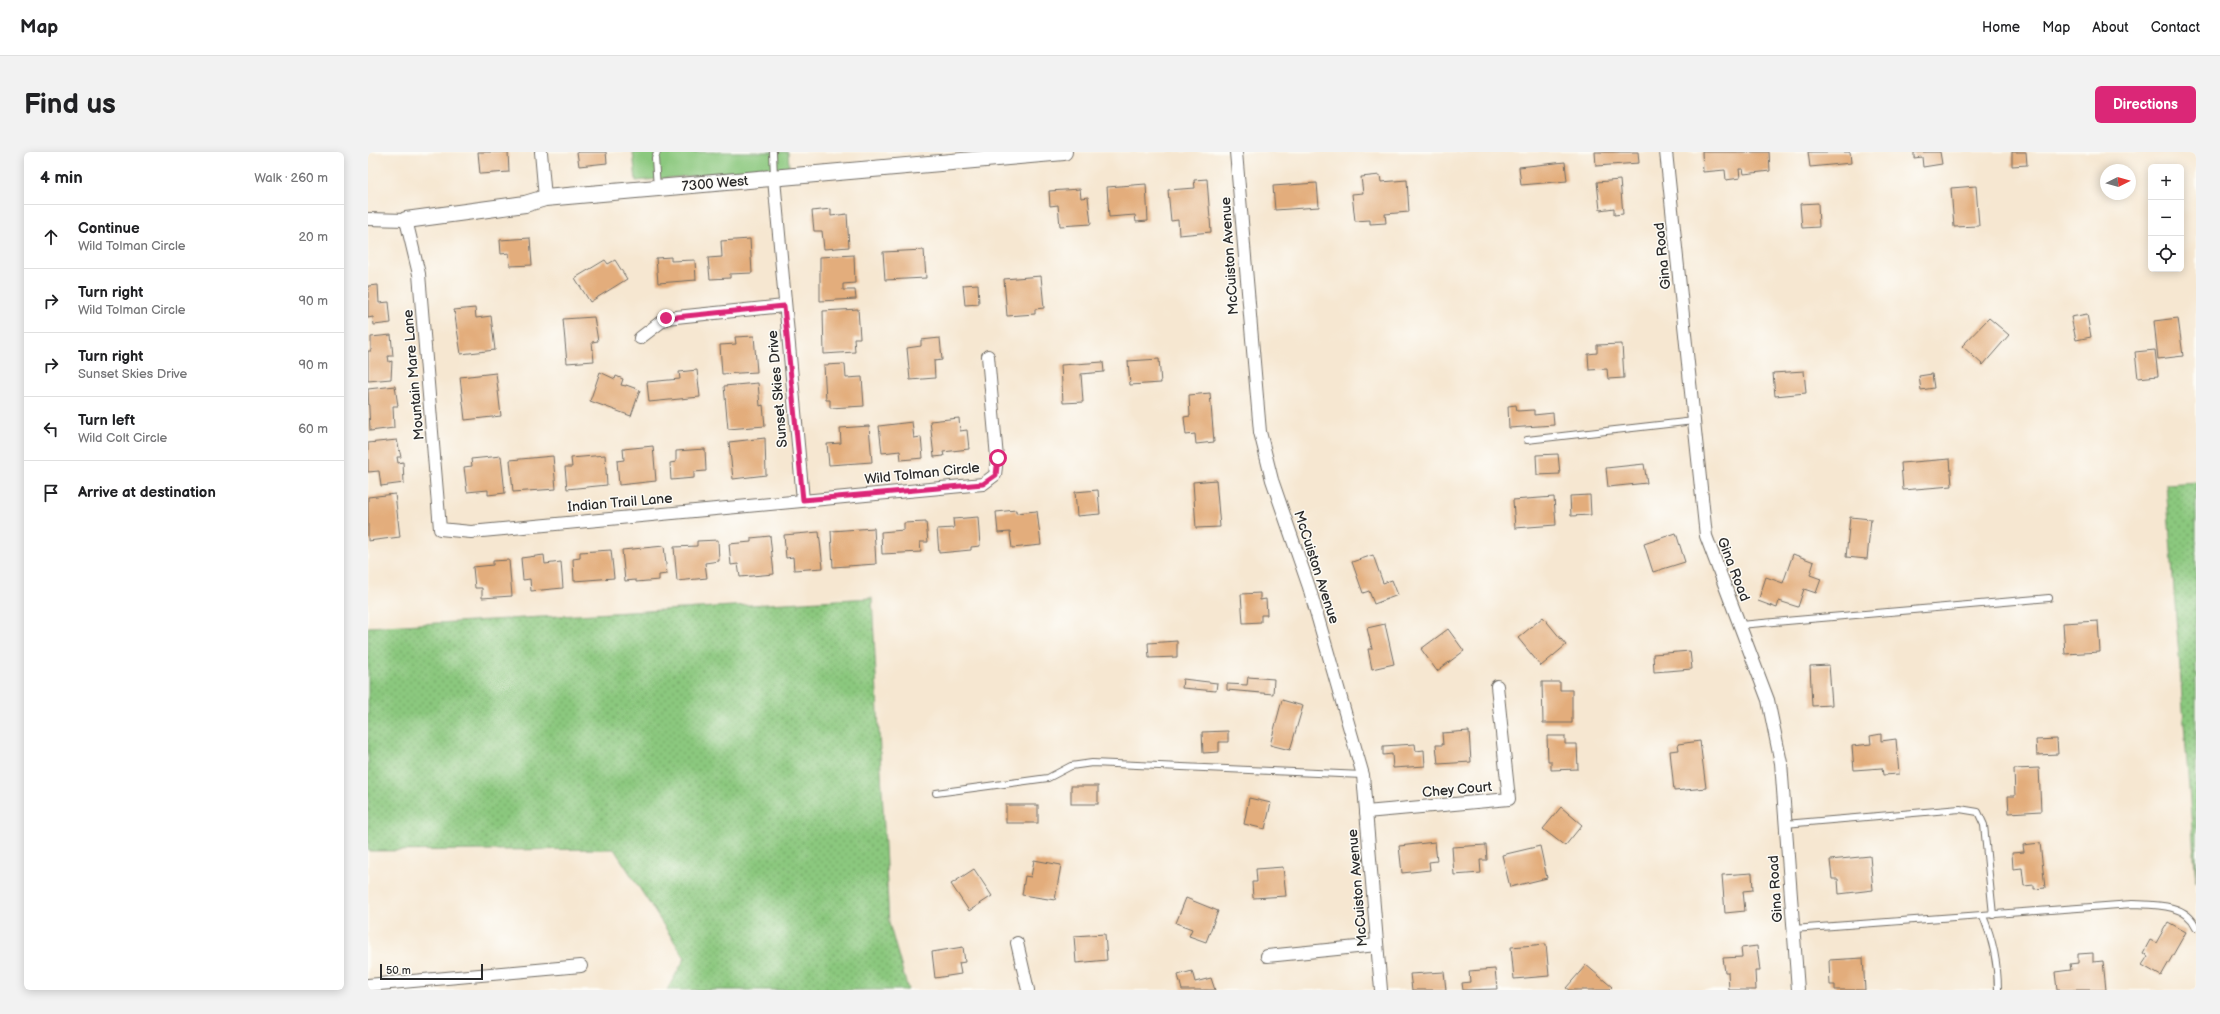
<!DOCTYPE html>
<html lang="en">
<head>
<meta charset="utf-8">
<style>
  :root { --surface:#fff; --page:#f2f2f2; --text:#202124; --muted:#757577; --line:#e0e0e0; --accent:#db2777 }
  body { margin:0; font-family:"Balsamiq Sans",sans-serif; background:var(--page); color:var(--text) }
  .controls { position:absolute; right:12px; top:12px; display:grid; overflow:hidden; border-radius:6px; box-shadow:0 2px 10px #0003 }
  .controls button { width:36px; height:36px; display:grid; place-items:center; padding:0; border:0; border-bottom:1px solid var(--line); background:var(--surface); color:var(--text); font:20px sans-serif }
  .compass { position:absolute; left:1732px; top:12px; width:36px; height:36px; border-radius:50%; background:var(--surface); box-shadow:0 2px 10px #0003; rotate:85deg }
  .scale { position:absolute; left:12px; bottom:10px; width:103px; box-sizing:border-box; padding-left:4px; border:2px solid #2b2b2b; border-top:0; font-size:11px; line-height:14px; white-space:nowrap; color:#2b2b2b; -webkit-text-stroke:3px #fdfcf7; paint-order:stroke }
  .stop { position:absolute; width:12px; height:12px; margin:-9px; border:3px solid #db2777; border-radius:50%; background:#fff }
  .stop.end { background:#db2777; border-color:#fff; box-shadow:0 1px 4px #0008 }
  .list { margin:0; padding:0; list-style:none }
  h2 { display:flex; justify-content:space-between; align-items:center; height:52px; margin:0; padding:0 16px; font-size:17px }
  h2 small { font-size:13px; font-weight:400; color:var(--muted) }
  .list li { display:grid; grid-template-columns:26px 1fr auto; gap:12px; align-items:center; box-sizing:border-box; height:64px; padding:0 16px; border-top:1px solid var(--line) }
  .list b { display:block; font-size:15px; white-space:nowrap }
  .list p { margin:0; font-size:13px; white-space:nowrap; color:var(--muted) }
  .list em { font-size:13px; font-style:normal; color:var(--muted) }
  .icon { flex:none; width:22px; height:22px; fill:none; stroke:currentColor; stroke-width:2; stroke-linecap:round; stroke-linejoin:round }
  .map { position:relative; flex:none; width:1828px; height:838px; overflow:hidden; border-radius:6px }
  header { display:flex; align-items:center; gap:24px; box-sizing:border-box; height:56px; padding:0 20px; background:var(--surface); border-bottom:1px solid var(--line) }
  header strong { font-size:19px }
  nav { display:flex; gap:22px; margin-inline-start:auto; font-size:14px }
  .intro { display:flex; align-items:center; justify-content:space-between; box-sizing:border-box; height:96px; padding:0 24px }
  h1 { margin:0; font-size:28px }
  .button { padding:10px 18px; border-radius:6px; background:var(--accent); color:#fff; font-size:14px; font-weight:700 }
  main { display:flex; gap:24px; padding:0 24px }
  aside { flex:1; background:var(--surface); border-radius:6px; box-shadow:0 2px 10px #0003 }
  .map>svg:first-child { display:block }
  .grass { fill:url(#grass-dots); stroke:#5b7a54 }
  .park { fill:#8bc87e; stroke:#5b7a54 }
  .building { fill:#e3ad7b }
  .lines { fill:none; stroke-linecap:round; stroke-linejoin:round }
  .lane-casing { stroke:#726d65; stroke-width:8 }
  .street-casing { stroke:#726d65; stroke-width:14 }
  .secondary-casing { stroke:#726d65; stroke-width:18 }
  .lane { stroke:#fff; stroke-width:6 }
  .street { stroke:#fff; stroke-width:12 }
  .secondary { stroke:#fff; stroke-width:16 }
  .route { stroke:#db2777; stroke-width:5 }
  .labels { text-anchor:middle; stroke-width:3; stroke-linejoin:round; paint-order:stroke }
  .street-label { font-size:14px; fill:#2b2b2b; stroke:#fdfcf7 }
</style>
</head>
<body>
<header>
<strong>Map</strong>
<nav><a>Home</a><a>Map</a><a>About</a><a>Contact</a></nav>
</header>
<div class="intro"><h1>Find us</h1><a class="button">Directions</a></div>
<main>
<aside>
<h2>4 min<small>Walk · 260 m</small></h2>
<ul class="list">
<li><svg class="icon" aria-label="ahead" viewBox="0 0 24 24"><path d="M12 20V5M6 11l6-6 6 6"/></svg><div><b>Continue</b><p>Wild Tolman Circle</p></div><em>20 m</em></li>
<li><svg class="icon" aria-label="right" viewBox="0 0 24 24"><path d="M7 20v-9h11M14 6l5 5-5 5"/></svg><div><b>Turn right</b><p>Wild Tolman Circle</p></div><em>90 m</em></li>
<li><svg class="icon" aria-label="right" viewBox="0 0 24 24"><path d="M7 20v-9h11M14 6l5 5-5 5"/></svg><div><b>Turn right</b><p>Sunset Skies Drive</p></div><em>90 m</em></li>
<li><svg class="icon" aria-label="left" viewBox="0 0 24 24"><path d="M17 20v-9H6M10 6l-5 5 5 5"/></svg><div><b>Turn left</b><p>Wild Colt Circle</p></div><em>60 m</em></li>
<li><svg class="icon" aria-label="arrive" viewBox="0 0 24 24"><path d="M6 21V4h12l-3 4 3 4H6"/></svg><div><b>Arrive at destination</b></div></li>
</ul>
</aside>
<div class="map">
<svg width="1828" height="838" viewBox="0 0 1828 838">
  <defs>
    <pattern id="grass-dots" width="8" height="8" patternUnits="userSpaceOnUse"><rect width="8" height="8" fill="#8bc87e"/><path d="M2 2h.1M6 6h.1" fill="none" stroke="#72a367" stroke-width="1.8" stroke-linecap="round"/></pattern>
  </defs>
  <rect width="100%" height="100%" fill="#fdfcf7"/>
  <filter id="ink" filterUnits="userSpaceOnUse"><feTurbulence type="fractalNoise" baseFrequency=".025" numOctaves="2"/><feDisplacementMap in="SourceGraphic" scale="8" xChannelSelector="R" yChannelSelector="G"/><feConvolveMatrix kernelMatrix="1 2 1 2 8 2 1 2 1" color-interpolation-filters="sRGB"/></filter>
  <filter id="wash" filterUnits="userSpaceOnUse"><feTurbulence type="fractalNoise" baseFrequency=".012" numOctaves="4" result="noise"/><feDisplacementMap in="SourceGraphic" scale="16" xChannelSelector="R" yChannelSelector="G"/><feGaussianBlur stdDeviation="0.9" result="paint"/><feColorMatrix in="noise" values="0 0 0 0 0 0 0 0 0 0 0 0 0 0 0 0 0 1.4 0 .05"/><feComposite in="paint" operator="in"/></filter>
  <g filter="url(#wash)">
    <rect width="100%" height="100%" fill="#f6e7d1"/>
    <g class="grass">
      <polygon points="1828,330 1828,730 1798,332"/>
      <polygon points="504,446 521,771 540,838 299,838 317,806 246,697 0,699 0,475"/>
    </g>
    <polygon class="park" points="265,0 420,0 421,15 268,29"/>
    <g id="blocks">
      <g class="building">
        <polygon points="110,0 140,0 141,20 112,22"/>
        <polygon points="209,0 238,0 239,11 211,14"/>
        <polygon points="1227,0 1270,0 1271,11 1228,14"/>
        <polygon points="1334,0 1401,0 1402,19 1376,22 1375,17 1371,17 1372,26 1358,28 1357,18 1335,20"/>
        <polygon points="1440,0 1482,0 1483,11 1442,15"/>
        <polygon points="1546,0 1572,0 1574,12 1555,15 1554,5 1546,6"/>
        <polygon points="1644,0 1658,0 1659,13 1644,14"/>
        <polygon points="1197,10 1199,29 1153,33 1151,15"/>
        <polygon points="1012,23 1013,30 1039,28 1041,60 1017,62 1018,71 1002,72 1002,68 987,69 984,42 995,41 993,25"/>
        <polygon points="839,27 843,80 811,83 810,68 803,69 800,38 827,36 826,28"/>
        <polygon points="1252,28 1255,62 1246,63 1246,56 1232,58 1229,30"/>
        <polygon points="949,31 951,55 907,58 905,34"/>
        <polygon points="778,32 780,69 768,70 767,63 741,65 739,35"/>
        <polygon points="1608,34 1611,74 1586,75 1583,36"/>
        <polygon points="712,37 713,46 720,45 723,72 692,74 690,53 682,54 681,39"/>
        <polygon points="1450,51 1451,75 1434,76 1432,52"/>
        <polygon points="463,57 463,64 479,62 481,95 456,97 454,79 446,79 444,59"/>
        <polygon points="162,86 164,113 142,114 141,101 133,102 132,88"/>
        <polygon points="382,87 384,121 362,122 362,126 342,127 340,106 354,105 353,89"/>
        <polygon points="556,98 558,126 517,128 515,100"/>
        <polygon points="486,103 487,131 475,132 475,138 487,138 488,147 452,149 452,105"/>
        <polygon points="303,105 303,109 327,108 328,128 290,131 288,106"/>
        <polygon points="237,108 240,112 247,108 259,127 222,150 207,126"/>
        <polygon points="673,124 676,156 667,157 667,162 639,164 636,127"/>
        <polygon points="610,132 611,152 597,153 595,133"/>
        <polygon points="10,133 11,151 21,150 23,171 6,173 5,165 0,166 0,134"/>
        <polygon points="107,156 108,166 123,164 127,198 93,202 86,158"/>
        <polygon points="490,157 492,186 486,186 487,200 456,202 455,159"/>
        <polygon points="1719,162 1723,185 1708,188 1703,165"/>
        <polygon points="226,165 230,189 224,190 226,209 199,211 195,167"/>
        <polygon points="1621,166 1641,183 1615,213 1594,194"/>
        <polygon points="1810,166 1815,204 1790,207 1786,169"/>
        <polygon points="23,183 25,204 20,204 21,210 24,209 23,227 0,229 0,199 3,199 3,185"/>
        <polygon points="386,184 389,220 354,222 352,193 368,192 367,185"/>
        <polygon points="572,186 574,208 566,209 567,226 542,228 539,196 553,194 553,188"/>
        <polygon points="1254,192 1256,226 1240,227 1239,217 1221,218 1220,202 1229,201 1229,193"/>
        <polygon points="1787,198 1790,224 1770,226 1767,200"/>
        <polygon points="791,207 793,231 762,233 760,209"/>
        <polygon points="735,210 736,220 713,222 715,250 695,251 693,213"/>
        <polygon points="477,212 478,226 494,225 496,254 462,256 462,248 458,248 456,213"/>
        <polygon points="329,218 332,245 281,250 279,230 312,227 311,220"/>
        <polygon points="1436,219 1438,241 1407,244 1405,221"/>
        <polygon points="232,220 247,227 248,224 255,227 253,233 258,234 258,233 272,238 263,264 222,249"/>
        <polygon points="128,221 133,264 97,268 92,225"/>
        <polygon points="1564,222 1566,236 1553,238 1551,224"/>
        <polygon points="390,231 392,254 395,253 397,274 360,277 356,234"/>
        <polygon points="27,234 30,254 25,254 26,276 2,279 0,237"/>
        <polygon points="842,241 846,290 828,292 827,282 818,283 816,265 822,264 821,243"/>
        <polygon points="1148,253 1149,259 1166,258 1166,263 1185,261 1186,273 1141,276 1140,254"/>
        <polygon points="591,266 592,279 599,278 601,297 575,300 576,304 566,305 562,269"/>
        <polygon points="544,270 546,286 553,285 555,306 533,308 532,299 514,301 511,274"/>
        <polygon points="501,274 504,310 461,313 459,292 473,291 472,276"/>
        <polygon points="397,286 398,323 365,327 361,290"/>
        <polygon points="29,288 33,305 29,305 30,311 35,310 36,331 13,334 11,319 0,320 0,291"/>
        <polygon points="285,294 288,329 251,333 249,309 256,308 255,297"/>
        <polygon points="337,297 338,319 326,320 326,326 303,328 302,311 308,310 308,299"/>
        <polygon points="1190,302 1192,322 1169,323 1168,303"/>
        <polygon points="237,303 239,333 199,337 197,315 204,315 203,306"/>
        <polygon points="133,304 137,341 120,343 120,338 99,340 96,315 104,314 103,307"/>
        <polygon points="185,304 188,337 145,340 142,308"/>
        <polygon points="1582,307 1584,334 1535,338 1533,311"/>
        <polygon points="1276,312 1279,331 1240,335 1238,316"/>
        <polygon points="848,328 852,375 828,376 825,330"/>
        <polygon points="730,338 732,362 709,364 707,340"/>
        <polygon points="27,342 32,385 0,389 0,345"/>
        <polygon points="1222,343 1223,363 1203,364 1202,344"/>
        <polygon points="1186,345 1188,373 1147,376 1145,348"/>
        <polygon points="648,358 648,361 669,359 673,393 644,396 642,380 630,381 628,360"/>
        <polygon points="610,365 612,394 603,395 603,398 571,401 569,377 586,376 585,367"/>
        <polygon points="1482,365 1503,367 1499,407 1478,405"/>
        <polygon points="558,370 560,390 552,390 553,400 514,402 513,380 536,378 536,371"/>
        <polygon points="506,376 508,412 465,415 463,379"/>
        <polygon points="451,380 455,416 426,418 425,405 418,406 416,383"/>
        <polygon points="1308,381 1317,410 1285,420 1276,392"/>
        <polygon points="402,384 406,422 372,425 370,412 363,413 361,392 383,390 383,386"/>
        <polygon points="350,388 351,409 337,411 339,426 309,429 306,395 329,394 329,389"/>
        <polygon points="296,394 299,422 291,423 291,428 268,430 268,428 257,429 254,398"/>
        <polygon points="243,398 246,426 206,429 205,407 212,406 212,400"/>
        <polygon points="1425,402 1446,410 1442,423 1453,427 1448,441 1436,437 1430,455 1411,449 1409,456 1390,449 1398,425 1415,431"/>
        <polygon points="176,403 177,412 193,410 195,436 163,439 162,427 155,428 153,406"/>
        <polygon points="1005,403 1015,431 1024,428 1030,443 1006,452 1001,439 995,441 984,410"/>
        <polygon points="141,408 144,444 114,446 114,436 107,436 105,415 125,413 125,409"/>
        <polygon points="892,441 892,448 898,447 899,463 893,463 893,470 875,471 873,442"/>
        <polygon points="1175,465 1198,493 1173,514 1150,486"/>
        <polygon points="1730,469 1732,500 1697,502 1695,471"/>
        <polygon points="1017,472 1026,512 1004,517 1000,497 1004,497 999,476"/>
        <polygon points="1080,477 1096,499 1069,519 1053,497"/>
        <polygon points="809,489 809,505 781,506 780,491"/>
        <polygon points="1322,499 1324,517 1286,520 1285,502"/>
        <polygon points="1461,513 1464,553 1444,554 1442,514"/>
        <polygon points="880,525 906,527 905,542 859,538 859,532 879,533"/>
        <polygon points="815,527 849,531 848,539 814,536"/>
        <polygon points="1174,530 1192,530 1192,538 1204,538 1204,571 1175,571"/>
        <polygon points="914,548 935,554 922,598 902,593"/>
        <polygon points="860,579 860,590 851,590 851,600 835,601 834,580"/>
        <polygon points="1101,579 1103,610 1070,612 1068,593 1075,593 1074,581"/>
        <polygon points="1513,582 1513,589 1528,587 1531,622 1515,623 1514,616 1486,618 1484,594 1503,592 1502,584"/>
        <polygon points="1179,584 1197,584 1197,592 1209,592 1210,617 1183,618 1183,609 1180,609"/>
        <polygon points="1689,587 1690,602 1669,603 1668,588"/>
        <polygon points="1332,589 1338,636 1306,639 1302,599 1311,598 1310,592"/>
        <polygon points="1047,592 1048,599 1056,598 1057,614 1025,616 1024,602 1015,603 1015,594"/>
        <polygon points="1671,616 1673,659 1641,661 1640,644 1647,644 1646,617"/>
        <rect x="703" y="634" width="27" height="18"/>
        <polygon points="881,646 903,651 897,677 876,672"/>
        <rect x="638" y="653" width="32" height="18"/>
        <polygon points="1193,655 1214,673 1197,694 1175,677"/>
        <polygon points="1067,690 1069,709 1061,710 1062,718 1034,721 1031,694"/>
        <polygon points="1672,691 1677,736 1666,737 1666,733 1656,734 1654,716 1645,717 1644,701 1656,700 1655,693"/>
        <polygon points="1118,693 1119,708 1112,708 1113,721 1086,723 1084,695"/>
        <polygon points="1172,694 1179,726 1142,735 1134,703"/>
        <polygon points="1502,704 1505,738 1471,742 1470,727 1464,727 1462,708"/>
        <polygon points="666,708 693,713 687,748 654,743 657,724 663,725"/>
        <polygon points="915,715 918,744 885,746 884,730 889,730 888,717"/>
        <polygon points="606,717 624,744 601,759 583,732"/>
        <polygon points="1384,721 1385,738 1375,739 1377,759 1357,761 1354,723"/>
        <polygon points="818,746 850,759 838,790 821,784 824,777 808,771"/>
        <polygon points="1800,770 1818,780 1793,824 1774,813 1780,804 1775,801 1782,788 1788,791"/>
        <polygon points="737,782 739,808 708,811 706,784"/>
        <polygon points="1178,792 1181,824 1146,827 1143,795"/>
        <polygon points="1389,794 1392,819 1387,819 1388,838 1361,838 1360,820 1357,820 1355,806 1374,805 1373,796"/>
        <polygon points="595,795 597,810 591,811 593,822 567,826 564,800"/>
        <polygon points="1725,801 1725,810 1735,809 1738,838 1689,838 1687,820 1703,818 1702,812 1710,811 1710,802"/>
        <polygon points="1495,806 1497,838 1467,838 1467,833 1462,833 1461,808"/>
        <polygon points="1218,813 1244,835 1241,838 1201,838 1198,836"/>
        <polygon points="1127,817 1129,837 1095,838 1094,831 1102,830 1101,819"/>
        <polygon points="824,819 827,830 843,826 847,838 814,838 810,823"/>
        <polygon points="1076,820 1078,838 1044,838 1042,822"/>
      </g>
    </g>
  </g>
  <g filter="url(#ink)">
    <use href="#blocks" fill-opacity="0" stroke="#726d65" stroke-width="1"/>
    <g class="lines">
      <g class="lane-casing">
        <g id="lane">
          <polyline points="289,0 287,6 289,36"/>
          <polyline points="405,0 406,25"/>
          <polyline points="1159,288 1326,269"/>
          <polyline points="1372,473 1681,446"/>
          <polyline points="568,641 680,626 703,614 724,611 995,623"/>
          <polyline points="1417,672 1592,657 1610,660 1616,673 1625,763"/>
          <path d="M1615 764C1625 788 1630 812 1630 838"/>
          <path d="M1425 777 1764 752C1785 753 1818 751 1828 775"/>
        </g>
      </g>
      <g class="street-casing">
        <g id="street">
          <polyline points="173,0 177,46"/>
          <polyline points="868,0 892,280 904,328 941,435 995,623 1013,838"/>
          <polyline points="1298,0 1338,384 1400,548 1413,611 1430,838"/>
          <polyline points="406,27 435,348"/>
          <polyline points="0,67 38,68 51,122 72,377 103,380 615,332 627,323 629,306 620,204"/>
          <polyline points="272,186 298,166 416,154"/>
          <polyline points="998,660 1141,647 1129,534"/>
          <polyline points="649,791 660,838"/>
          <polyline points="899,804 1009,793"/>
          <polyline points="0,833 213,814"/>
        </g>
      </g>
      <g class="secondary-casing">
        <polyline id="secondary" points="38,68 157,52 177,46 696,0"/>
      </g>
      <use href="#lane" class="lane"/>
      <use href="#street" class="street"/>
      <use href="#secondary" class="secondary"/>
    </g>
  </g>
  <g class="lines" filter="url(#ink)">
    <polyline class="route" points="298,166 416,154 435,348 615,332 628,323 630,306"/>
  </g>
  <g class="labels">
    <g class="street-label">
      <text transform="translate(347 31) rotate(-5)" y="5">7300 West</text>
      <text transform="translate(861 104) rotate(-94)" y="5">McCuiston Avenue</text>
      <text transform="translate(1294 104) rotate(-96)" y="5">Gina Road</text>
      <text transform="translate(45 223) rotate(-95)" y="5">Mountain Mare Lane</text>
      <text transform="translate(409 237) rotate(-95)" y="5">Sunset Skies Drive</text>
      <text transform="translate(554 321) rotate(-6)" y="5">Wild Tolman Circle</text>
      <text transform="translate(252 350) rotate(-5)" y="5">Indian Trail Lane</text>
      <text transform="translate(949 415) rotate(72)" y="5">McCuiston Avenue</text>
      <text transform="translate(1366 417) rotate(69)" y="5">Gina Road</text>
      <text transform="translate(1089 637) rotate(-5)" y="5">Chey Court</text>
      <text transform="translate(989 736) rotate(-95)" y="5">McCuiston Avenue</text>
      <text transform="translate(1407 737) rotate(-94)" y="5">Gina Road</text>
    </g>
  </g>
</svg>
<div class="controls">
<button>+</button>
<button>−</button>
<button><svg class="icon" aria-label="locate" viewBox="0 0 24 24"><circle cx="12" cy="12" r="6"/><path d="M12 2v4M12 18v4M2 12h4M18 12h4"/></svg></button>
</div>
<svg class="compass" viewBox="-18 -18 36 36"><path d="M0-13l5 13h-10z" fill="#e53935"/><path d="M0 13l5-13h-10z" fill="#757577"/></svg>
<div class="scale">50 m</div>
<div class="stop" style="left:630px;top:306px"></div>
<div class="stop end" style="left:298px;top:166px"></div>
</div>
</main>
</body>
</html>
